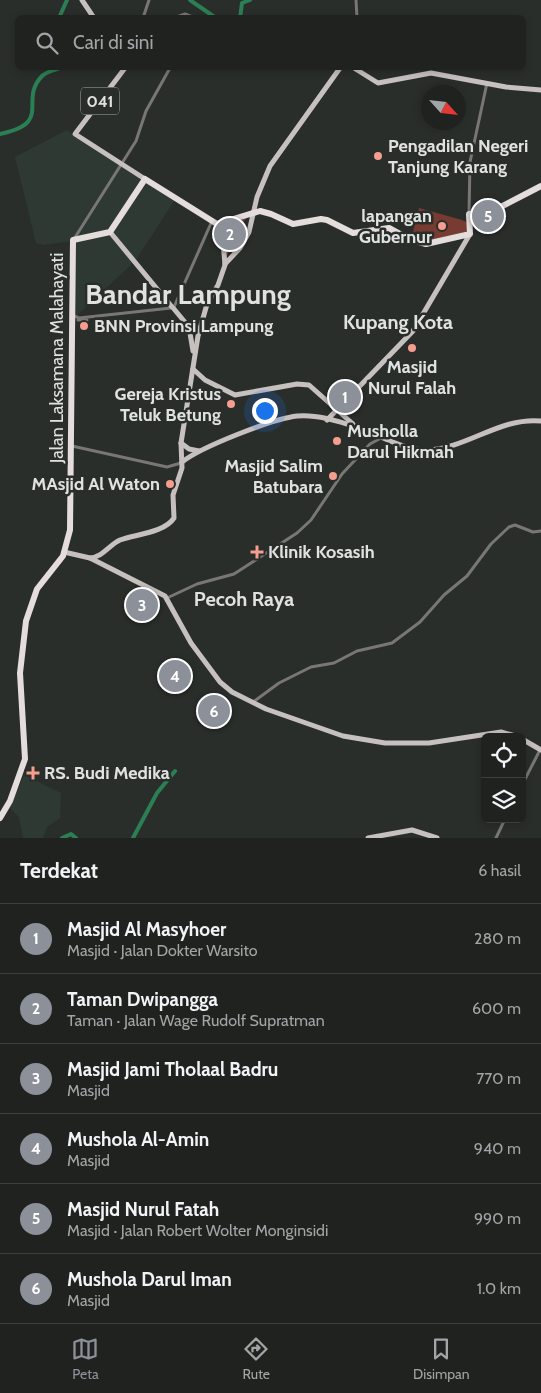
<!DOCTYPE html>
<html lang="id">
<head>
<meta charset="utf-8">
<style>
  :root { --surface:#202220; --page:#282a29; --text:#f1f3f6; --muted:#a2a4a5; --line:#3d3f3e; --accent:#8c9099 }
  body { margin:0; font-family:Cabin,sans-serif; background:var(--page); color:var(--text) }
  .controls { position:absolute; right:15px; bottom:15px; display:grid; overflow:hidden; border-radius:8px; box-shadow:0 2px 8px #0003 }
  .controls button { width:45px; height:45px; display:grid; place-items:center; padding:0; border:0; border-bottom:1px solid var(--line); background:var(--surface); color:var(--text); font:25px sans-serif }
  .compass { position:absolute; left:421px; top:85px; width:45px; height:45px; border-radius:50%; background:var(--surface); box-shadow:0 2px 8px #0003; rotate:117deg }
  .you { position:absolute; left:264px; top:410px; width:18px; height:18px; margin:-12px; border:4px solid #fff; border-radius:50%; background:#1a73e8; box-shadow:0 0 0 8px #1a73e833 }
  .badge { display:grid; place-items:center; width:32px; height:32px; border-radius:50%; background:var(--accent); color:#fff; font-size:16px; font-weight:700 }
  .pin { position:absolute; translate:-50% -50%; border:2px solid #fff; box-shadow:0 1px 5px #0006 }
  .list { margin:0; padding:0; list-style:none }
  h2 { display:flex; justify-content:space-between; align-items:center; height:65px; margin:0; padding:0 20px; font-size:21px }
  h2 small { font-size:16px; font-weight:400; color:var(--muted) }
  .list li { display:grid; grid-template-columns:32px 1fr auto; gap:15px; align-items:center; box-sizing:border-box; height:70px; padding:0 20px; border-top:1px solid var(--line) }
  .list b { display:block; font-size:19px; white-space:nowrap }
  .list p { margin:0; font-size:16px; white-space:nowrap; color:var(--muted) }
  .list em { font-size:16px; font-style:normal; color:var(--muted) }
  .icon { flex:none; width:28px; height:28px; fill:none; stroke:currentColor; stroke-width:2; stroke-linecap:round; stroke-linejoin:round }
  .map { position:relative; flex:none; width:541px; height:838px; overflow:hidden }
  .search { position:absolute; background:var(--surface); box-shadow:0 2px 8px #0003; left:15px; right:15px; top:15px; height:55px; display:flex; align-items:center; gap:12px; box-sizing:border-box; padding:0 18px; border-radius:8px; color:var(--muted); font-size:19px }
  .sheet { height:485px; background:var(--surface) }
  nav { display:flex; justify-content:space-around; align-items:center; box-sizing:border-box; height:70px; border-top:1px solid var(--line); background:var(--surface); font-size:14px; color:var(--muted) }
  nav a { display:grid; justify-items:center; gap:2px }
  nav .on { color:var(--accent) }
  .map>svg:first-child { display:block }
  .built { fill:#2f3933 }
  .forest { fill:url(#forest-crowns) }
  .pitch { fill:#783b32 }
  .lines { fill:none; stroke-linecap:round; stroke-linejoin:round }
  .river { stroke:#2b7f55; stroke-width:4 }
  .minor { stroke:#797676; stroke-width:3 }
  .major { stroke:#c6c0bf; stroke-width:5 }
  .highway { stroke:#e4dddc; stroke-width:6 }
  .poi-dot { fill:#f59d8e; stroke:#2a2e2b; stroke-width:2 }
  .labels { text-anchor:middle; stroke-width:5; stroke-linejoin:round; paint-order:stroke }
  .shield { fill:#2a2e2b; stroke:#a9acaa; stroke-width:1 }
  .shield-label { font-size:16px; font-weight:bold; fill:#dfe2e0 }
  .poi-label { font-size:18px; font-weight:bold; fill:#dfe2e0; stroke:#2a2e2b; text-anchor:start }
  .street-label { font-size:18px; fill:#dfe2e0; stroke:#2a2e2b }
  .quarter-label { font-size:20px; font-weight:bold; fill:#dfe2e0; stroke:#2a2e2b }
  .town-label { font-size:28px; font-weight:bold; fill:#dfe2e0; stroke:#2a2e2b }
</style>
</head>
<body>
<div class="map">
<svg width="541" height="838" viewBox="0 0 541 838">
  <defs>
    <pattern id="forest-crowns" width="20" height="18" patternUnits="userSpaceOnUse" patternTransform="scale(1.25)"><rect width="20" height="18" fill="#783b32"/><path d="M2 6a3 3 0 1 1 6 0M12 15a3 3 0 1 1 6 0" fill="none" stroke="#8b574f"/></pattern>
  </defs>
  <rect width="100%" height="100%" fill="#2a2e2b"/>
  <g class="built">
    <polygon points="67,130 176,198 135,261 71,321 72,241 43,245 36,243 15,157"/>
    <polygon points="24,775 61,793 60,818 47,827 43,838 23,838 19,817 10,808"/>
  </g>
  <polygon class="forest" points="247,216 226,257 220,226"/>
  <polygon class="pitch" points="419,208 462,220 468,223 469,229 465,232 428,241 412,236"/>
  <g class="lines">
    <g class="river">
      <polyline points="190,0 216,18"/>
      <polyline points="59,18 67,0"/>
      <polyline points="240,18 242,3 250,0"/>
      <path d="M0 134C54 123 18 101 42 76 46 72 55 70 60 68"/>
      <polyline points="62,838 71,834 76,838"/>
      <polyline points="133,838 157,793 175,771"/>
    </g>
    <g class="minor">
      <polyline points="356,0 357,18"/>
      <polyline points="143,18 149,0"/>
      <polyline points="174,18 185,14 195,18"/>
      <polyline points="469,214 470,162 487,83"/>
      <polyline points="74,239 136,141 146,111 170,68"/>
      <polyline points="174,307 212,221"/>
      <polyline points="72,315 79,318 171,308"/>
      <polyline points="78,320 87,320"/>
      <polyline points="72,446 167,467 181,463"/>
      <polyline points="167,598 197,584 234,574 297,533 311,520 342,474 370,444 381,438"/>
      <polyline points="253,702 279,683 311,667 334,663 357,651 392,643 420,622 444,595 467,576 491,544 509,527 515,525 533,532 541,531"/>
      <polyline points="522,785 540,750"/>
      <polyline points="496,838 505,819"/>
    </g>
    <g class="major">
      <polyline points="82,0 94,18"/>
      <polyline points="125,68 75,134 145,179"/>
      <polyline points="354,68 378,83 431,73 506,87 541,90"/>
      <polyline points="110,232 172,307"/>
      <polyline points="225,264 240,248 249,232 257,197 270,166 340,68"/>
      <polyline points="174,309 189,327 193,351"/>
      <polyline points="179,328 184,324 189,326"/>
      <polyline points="193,369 205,380 235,395 297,384 309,385 353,424"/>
      <polyline points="327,420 413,331 470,234"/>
      <polyline points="181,443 189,449 199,451"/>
      <path d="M182 462C201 447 272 419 297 416 315 414 339 421 356 427 378 434 404 451 428 450 468 448 500 417 541 421"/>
      <polyline points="64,552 90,558 165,596 191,643 220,682 232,692 266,709 343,736 385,743 429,743 501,732 519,737"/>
      <path d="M90 558C103 557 109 545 120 540 136 534 164 533 174 518L173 495 182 468 181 443 198 336 207 304 218 285 225 265 223 241 217 224"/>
      <polyline points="522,739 541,750"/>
      <polyline points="368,838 412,830 437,838"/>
    </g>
    <polyline class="highway" points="0,818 10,801 25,759 20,673 26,621 37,589 63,556 70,530 73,240 110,232 145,179 217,224 260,211 271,214 293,224 321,219 327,220 353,233 389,228 409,239 426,244 470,234 469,214 493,211 541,186"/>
  </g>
  <g class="poi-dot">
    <circle cx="378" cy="156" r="5"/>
    <circle cx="442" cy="226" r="5"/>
    <circle cx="84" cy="326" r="5"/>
    <circle cx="412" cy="348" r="5"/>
    <circle cx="231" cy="404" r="5"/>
    <circle cx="337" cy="441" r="5"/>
    <circle cx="333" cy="476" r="5"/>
    <circle cx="170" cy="484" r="5"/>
    <path d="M254.5 544.5h5v5h5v5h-5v5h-5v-5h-5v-5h5z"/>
    <path d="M30.5 765.5h5v5h5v5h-5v5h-5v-5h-5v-5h5z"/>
  </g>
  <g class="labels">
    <rect class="shield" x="81" y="87.5" width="38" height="27" rx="4"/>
    <g class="shield-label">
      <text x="100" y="107">041</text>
    </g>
    <g class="poi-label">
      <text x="388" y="152">Pengadilan Negeri<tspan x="388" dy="21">Tanjung Karang</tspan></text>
      <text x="432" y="222" text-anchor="end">lapangan<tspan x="432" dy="21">Gubernur</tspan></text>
      <text x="94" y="332">BNN Provinsi Lampung</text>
      <text x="412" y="373" text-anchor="middle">Masjid<tspan x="412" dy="21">Nurul Falah</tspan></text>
      <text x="221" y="400" text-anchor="end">Gereja Kristus<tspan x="221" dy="21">Teluk Betung</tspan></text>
      <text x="347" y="437">Musholla<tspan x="347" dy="21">Darul Hikmah</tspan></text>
      <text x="323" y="472" text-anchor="end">Masjid Salim<tspan x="323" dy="21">Batubara</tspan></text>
      <text x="160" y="490" text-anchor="end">MAsjid Al Waton</text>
      <text x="268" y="558">Klinik Kosasih</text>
      <text x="44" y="779">RS. Budi Medika</text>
    </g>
    <g class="street-label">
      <text transform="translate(57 358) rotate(-90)" y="6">Jalan Laksamana Malahayati</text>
    </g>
    <g class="quarter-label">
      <text x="398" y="329">Kupang Kota</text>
      <text x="244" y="606">Pecoh Raya</text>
    </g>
    <g class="town-label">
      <text x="188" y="304">Bandar Lampung</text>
    </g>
  </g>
</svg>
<div class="controls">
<button><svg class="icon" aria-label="locate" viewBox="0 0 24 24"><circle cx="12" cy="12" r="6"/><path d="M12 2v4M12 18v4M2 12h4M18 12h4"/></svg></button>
<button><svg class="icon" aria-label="layers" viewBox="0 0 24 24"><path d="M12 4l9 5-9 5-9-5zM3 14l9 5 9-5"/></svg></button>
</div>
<svg class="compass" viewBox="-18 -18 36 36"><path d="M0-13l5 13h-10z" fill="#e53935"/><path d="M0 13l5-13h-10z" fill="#a2a4a5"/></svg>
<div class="you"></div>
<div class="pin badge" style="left:345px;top:397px">1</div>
<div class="pin badge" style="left:230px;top:234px">2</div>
<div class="pin badge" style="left:142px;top:605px">3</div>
<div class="pin badge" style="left:175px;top:676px">4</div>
<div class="pin badge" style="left:488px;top:216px">5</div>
<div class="pin badge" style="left:214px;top:711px">6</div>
<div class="search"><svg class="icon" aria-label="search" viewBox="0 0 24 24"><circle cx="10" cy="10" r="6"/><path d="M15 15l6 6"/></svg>Cari di sini</div>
</div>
<section class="sheet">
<h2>Terdekat<small>6 hasil</small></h2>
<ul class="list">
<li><span class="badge">1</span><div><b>Masjid Al Masyhoer</b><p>Masjid · Jalan Dokter Warsito</p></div><em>280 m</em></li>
<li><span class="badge">2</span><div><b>Taman Dwipangga</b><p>Taman · Jalan Wage Rudolf Supratman</p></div><em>600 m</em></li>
<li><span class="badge">3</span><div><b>Masjid Jami Tholaal Badru</b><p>Masjid</p></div><em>770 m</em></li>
<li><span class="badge">4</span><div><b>Mushola Al-Amin</b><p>Masjid</p></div><em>940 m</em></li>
<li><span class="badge">5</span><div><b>Masjid Nurul Fatah</b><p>Masjid · Jalan Robert Wolter Monginsidi</p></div><em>990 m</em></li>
<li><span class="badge">6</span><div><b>Mushola Darul Iman</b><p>Masjid</p></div><em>1.0 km</em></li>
</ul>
</section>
<nav>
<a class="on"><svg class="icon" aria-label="map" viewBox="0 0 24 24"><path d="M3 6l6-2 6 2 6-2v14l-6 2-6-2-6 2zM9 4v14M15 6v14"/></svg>Peta</a>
<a><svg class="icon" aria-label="directions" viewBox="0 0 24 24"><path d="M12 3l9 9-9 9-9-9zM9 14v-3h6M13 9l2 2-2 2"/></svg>Rute</a>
<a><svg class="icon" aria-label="saved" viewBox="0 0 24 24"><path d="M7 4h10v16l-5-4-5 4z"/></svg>Disimpan</a>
</nav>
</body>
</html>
